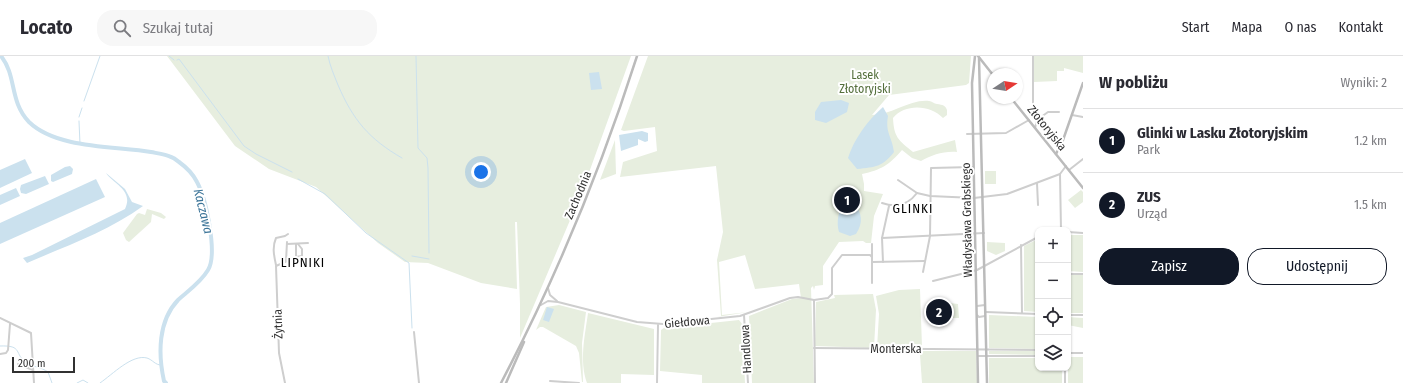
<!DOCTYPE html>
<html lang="pl">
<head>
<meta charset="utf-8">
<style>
  :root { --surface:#fff; --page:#f7f7f7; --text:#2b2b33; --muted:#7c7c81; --line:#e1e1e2; --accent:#111827 }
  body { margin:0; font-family:"Fira Sans Condensed",sans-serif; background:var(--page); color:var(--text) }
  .controls { position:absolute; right:12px; bottom:12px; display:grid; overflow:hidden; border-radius:8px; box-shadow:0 1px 3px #0004 }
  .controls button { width:36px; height:36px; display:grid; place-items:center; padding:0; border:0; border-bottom:1px solid var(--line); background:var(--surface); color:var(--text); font:20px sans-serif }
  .compass { position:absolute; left:987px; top:12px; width:36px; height:36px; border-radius:50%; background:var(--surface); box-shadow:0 1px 3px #0004; rotate:78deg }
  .scale { position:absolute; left:12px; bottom:10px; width:63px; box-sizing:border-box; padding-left:4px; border:2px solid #313131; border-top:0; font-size:11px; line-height:14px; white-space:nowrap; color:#313131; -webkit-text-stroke:3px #fff; paint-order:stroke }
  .you { position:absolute; left:481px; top:116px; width:14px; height:14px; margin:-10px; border:3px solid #fff; border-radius:50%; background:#1a73e8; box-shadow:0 0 0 6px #1a73e833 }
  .badge { display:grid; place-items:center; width:26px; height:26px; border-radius:50%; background:var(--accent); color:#fff; font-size:13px; font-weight:700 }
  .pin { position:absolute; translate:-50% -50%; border:2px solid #fff; box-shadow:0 1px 4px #0006 }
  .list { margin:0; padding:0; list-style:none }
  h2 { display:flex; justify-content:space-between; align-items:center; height:52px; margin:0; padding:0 16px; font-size:17px }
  h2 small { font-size:13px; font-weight:400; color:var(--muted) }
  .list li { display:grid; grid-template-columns:26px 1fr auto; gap:12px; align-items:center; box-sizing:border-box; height:64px; padding:0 16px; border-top:1px solid var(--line) }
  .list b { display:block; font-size:15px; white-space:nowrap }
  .list p { margin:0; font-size:13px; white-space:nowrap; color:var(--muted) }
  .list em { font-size:13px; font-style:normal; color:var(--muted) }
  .actions { display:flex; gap:8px; padding:12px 16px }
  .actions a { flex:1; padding:9px 0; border:1px solid var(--accent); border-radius:16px; text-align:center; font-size:14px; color:var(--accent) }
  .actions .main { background:var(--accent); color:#fff }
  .icon { flex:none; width:22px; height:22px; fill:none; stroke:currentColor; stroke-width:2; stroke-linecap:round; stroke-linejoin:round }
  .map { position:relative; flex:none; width:1083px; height:327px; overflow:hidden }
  header { display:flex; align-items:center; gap:24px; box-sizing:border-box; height:56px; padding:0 20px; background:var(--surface); border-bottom:1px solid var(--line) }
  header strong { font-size:19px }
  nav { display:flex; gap:22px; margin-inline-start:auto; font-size:14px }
  .search { width:280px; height:36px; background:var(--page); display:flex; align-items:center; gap:10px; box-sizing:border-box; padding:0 14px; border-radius:16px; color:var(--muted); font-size:15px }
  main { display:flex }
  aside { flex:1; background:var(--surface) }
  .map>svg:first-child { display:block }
  .green { fill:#e7eedf }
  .water { fill:#cbe1ee }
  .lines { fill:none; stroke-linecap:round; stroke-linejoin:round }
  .stream { stroke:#cbe1ee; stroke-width:1 }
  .river { stroke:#cbe1ee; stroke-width:4 }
  .street { stroke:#cecece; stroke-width:2 }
  .secondary { stroke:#bbb; stroke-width:2.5 }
  .labels { text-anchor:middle; stroke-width:4; stroke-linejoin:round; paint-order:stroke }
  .park-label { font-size:12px; fill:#546f3c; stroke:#fff }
  .street-label { font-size:12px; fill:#313131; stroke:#fff }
  .neighbourhood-label { font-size:13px; letter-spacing:1px; fill:#000; stroke:#fff }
  .water-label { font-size:13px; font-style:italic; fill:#3b7498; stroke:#fff }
</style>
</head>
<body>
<header>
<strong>Locato</strong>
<div class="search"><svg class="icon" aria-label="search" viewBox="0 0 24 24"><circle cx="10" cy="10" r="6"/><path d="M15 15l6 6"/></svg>Szukaj tutaj</div>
<nav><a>Start</a><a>Mapa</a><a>O nas</a><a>Kontakt</a></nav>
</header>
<main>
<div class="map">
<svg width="1083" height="327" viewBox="0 0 1083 327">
  <rect width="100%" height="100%" fill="#fff"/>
  <g class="green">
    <polygon points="167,0 631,0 582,136 520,282 520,248 517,166 515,166 517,233 481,227 428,207 405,206 378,187 316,131 269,113 235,90"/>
    <path d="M648 0H971L969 27 966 29 889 39 872 59C892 59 910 43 929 45 932 45 934 48 937 48 943 49 945 49 947 54V59L943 62C931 49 905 47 893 62 894 81 898 84 913 96L955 84 957 96C943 95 932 99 921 105L912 102 902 94C889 109 881 114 862 118L864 128V135L883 138 874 160 871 187H866L863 185 839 186 823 210V229L815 230 814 234 813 230 811 232 814 327H752L749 260 792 243 801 242 799 228 755 233 745 199 719 206 722 259 748 256 717 261 721 260 717 204 723 176 716 110 620 121 623 106 657 95 655 71 624 75 621 74Z"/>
    <polygon points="1034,0 1083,0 1083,17 1064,12 1064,15 1057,15 1057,25 1034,26"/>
    <polygon points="615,84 616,118 600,124"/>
    <rect x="985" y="115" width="11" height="13"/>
    <polygon points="1081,134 1083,136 1083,146 1075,152 1068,144"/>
    <polygon points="147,153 161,157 166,161 164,163 152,158 151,166 129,186 126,184 123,177 137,158 139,157 145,159"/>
    <polygon points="1068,179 1083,179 1083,216 1068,215"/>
    <polygon points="1038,183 1038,256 1024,255 1024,190"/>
    <polygon points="987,186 1005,187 1005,195 996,199 987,195"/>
    <rect x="1068" y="219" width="15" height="38"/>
    <polygon points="920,233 922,291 877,292 879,258 876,240 899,234"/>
    <polygon points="873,238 876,254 874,292 815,290 816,246 835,242 834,239"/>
    <polygon points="950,247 958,248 959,262 950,262"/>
    <polygon points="559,249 586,256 582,287 583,326 582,326 579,297 576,290 543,271 540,271 536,274 546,251"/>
    <path d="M588 257 654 273V319L621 318V327H587C579 305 585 279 588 257Z"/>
    <polygon points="989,259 1038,261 1038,293 989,292"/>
    <polygon points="1068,261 1083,262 1083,272 1068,269"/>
    <polygon points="739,264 742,268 745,327 702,327 702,319 660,315 661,274 664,272"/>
    <polygon points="923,295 976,295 977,327 922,327 920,299"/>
    <polygon points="989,295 1038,295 1038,299 989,298"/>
    <rect x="1068" y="301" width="15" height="26"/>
    <polygon points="989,302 1038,302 1038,312 1062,312 1062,327 989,327"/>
  </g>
  <g class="water">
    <polygon points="599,16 602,33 591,34 589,17"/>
    <polygon points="841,44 849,47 847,56 826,67 815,64 815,56 821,46"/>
    <path d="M883 51 888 60C885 77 892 80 894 96 882 111 876 111 857 113L848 102C854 83 868 64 883 51Z"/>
    <polygon points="642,75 648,77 648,85 645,86 638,83 638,89 621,95 619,79"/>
    <polygon points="25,103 32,117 0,132 0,114"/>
    <polygon points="70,110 73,113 72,118 53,126 51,125 51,119 65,111"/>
    <path d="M106 117 125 133 132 146 143 150C109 175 66 190 27 207L23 202 32 199 125 153C134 134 113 128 106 117Z"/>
    <polygon points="45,120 49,128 26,138 21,137 20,133 21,129"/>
    <polygon points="96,123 105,141 0,188 0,167"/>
    <polygon points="16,132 20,140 0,149 0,139"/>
    <path d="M846 146 853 147C863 157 863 167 856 178L850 180 839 176C836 167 838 152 846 146Z"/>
    <polygon points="547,251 554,253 549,266 543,264"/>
  </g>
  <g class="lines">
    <g class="stream">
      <polyline points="169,0 174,4"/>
      <path d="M328 0C330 10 334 19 338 29 353 64 369 83 402 102"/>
      <polyline points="416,0 418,92 427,102 428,112 429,197"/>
      <polyline points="177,4 179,3 244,90 256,98 292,116"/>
      <polyline points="84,45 100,0"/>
      <polyline points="79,61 82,52"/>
      <polyline points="79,65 80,88"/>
      <polyline points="298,123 325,138 366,177 409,207 412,272"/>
      <polyline points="412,200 429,203"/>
      <path d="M0 290C24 289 13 298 27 307 33 311 41 311 48 316L52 327"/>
      <polyline points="77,327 83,324 88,327"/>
      <path d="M100 327C113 318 132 298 147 302 153 304 155 309 161 309"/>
    </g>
    <path class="river" d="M1 0C17 20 9 45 29 66 57 93 115 90 151 96 161 98 172 99 179 106 186 111 193 118 197 126 206 143 218 198 208 214 201 226 188 235 178 244 158 265 158 298 164 325L166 327"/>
    <g class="street">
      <polyline points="1033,0 1033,48 1037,64 1035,72"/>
      <polyline points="1072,59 1083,61"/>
      <polyline points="1037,64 1048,56 1059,56"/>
      <polyline points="967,78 1006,77 1029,64"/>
      <polyline points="1069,114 1083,103"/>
      <polyline points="898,124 917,137 930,140 974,142 1007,138 1060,118"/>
      <polyline points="1037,127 1038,149"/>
      <path d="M882 147C896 152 908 149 917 137"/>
      <polyline points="1061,174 1060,118 1066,110"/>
      <polyline points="1068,176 1083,177"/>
      <polyline points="882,182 984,177"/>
      <polyline points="287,188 308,187"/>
      <polyline points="872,188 872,227"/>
      <polyline points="1021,189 1022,257"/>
      <polyline points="296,201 302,200 302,193 298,188"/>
      <polyline points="286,205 287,186"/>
      <polyline points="872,206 925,205"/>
      <polyline points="883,206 882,182 889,150"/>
      <path d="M276 209C274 200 272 191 276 182L285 180 288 178"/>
      <polyline points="923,216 930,180 931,112 973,111"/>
      <polyline points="1068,218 1083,218"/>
      <polyline points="933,225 977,214 1038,181"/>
      <polyline points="548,232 550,239 557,245"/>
      <polyline points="814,244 815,327"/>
      <polyline points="541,249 548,245 558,246 637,266 663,268 740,260 790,242 798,241 814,244 828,242 832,238 832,212 842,199 870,199 872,201"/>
      <polyline points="977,250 985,249"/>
      <polyline points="986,256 1038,258"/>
      <polyline points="744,259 748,327"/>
      <polyline points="977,259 979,261 985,260"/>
      <polyline points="1068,259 1083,259"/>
      <polyline points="0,262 31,277 34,327"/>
      <polyline points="414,276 419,327"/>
      <polyline points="814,292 1038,294"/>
      <polyline points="1068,297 1083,297"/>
      <polyline points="0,298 6,297 8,294 10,268"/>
      <polyline points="978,300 1038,300"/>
      <polyline points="18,308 33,314"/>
      <polyline points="1065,312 1065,327"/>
      <polyline points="550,325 579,327"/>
      <polyline points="285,327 279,297 276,210 296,201 296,188"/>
      <polyline points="657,327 658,269"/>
    </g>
    <g class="secondary">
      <polyline points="975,0 972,27 978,327"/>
      <polyline points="978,0 993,19"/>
      <polyline points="979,2 987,327"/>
      <polyline points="1011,42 1083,132"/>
      <polyline points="1056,98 1063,84 1083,27"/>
      <path d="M501 327C556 222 601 113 637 0"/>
      <polyline points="506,327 524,286"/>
    </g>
  </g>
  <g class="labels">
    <g class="park-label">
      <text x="865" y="23">Lasek<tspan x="865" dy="14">Złotoryjski</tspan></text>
    </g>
    <g class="street-label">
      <text transform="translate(1047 72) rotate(51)" y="4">Złotoryjska</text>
      <text transform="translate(578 139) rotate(-67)" y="4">Zachodnia</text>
      <text transform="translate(967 164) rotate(-91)" y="4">Władysława Grabskiego</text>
      <text transform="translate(687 266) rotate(-5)" y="4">Giełdowa</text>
      <text transform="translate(278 268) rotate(-92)" y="4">Żytnia</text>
      <text transform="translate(746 293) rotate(-93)" y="4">Handlowa</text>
      <text x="896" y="297">Monterska</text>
    </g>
    <g class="neighbourhood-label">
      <text x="913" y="157">GLINKI</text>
      <text x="303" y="211">LIPNIKI</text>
    </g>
    <g class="water-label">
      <text transform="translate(204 155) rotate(76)" y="5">Kaczawa</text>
    </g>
  </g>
</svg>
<div class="controls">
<button>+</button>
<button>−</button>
<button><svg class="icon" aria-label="locate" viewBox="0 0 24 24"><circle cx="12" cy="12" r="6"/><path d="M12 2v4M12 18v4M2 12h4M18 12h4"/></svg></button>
<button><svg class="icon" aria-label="layers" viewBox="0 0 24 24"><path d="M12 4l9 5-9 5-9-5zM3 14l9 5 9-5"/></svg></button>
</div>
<svg class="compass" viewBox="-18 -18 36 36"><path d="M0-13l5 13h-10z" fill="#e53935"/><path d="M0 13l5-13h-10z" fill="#7c7c81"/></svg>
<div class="scale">200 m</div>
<div class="you"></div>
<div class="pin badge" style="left:847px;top:144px">1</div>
<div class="pin badge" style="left:939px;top:256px">2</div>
</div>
<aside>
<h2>W pobliżu<small>Wyniki: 2</small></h2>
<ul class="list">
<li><span class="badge">1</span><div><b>Glinki w Lasku Złotoryjskim</b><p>Park</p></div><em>1.2 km</em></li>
<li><span class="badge">2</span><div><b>ZUS</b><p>Urząd</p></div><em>1.5 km</em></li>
</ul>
<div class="actions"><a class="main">Zapisz</a><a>Udostępnij</a></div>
</aside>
</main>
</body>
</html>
